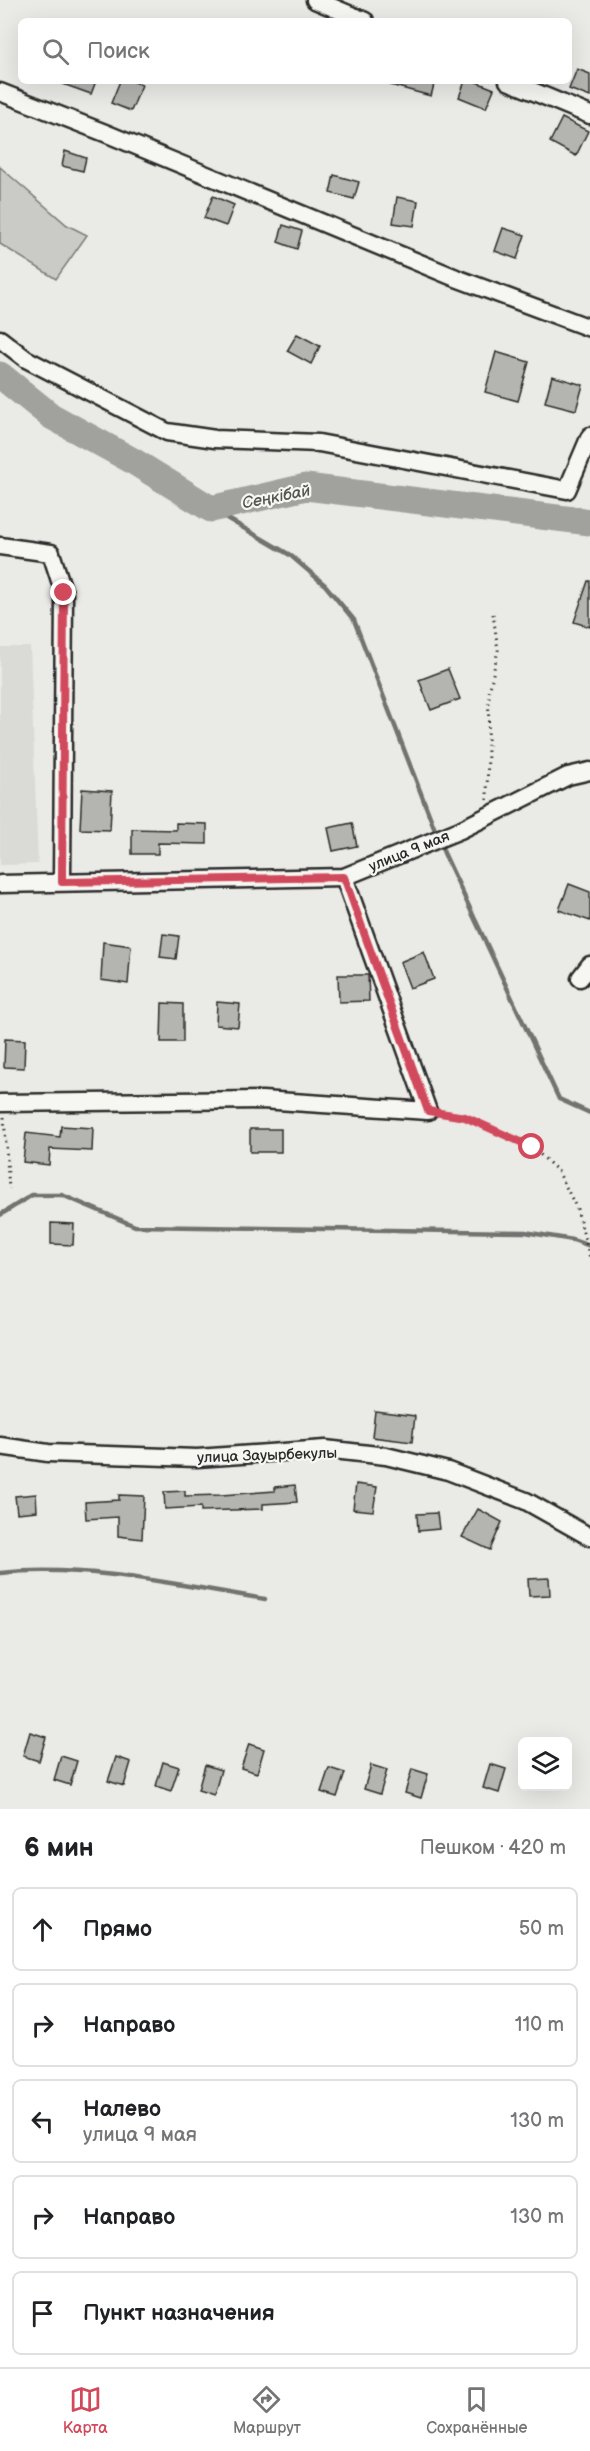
<!DOCTYPE html>
<html lang="ru">
<head>
<meta charset="utf-8">
<style>
  :root { --surface:#fff; --page:#f2f2f2; --text:#202124; --muted:#757577; --line:#e0e0e0; --accent:#d1495b }
  body { margin:0; font-family:"Balsamiq Sans",sans-serif; background:var(--page); color:var(--text) }
  .controls { position:absolute; right:18px; bottom:18px; display:grid; overflow:hidden; border-radius:9px; box-shadow:0 6px 24px #0002 }
  .controls button { width:54px; height:54px; display:grid; place-items:center; padding:0; border:0; border-bottom:2px solid var(--line); background:var(--surface); color:var(--text); font:30px sans-serif }
  .stop { position:absolute; width:18px; height:18px; margin:-14px; border:4px solid #d1495b; border-radius:50%; background:#fff }
  .stop.end { background:#d1495b; border-color:#fff; box-shadow:0 2px 6px #0008 }
  .list { margin:0; padding:0; list-style:none }
  h2 { display:flex; justify-content:space-between; align-items:center; height:78px; margin:0; padding:0 24px; font-size:26px }
  h2 small { font-size:20px; font-weight:400; color:var(--muted) }
  .list li { display:grid; grid-template-columns:39px 1fr auto; gap:18px; align-items:center; box-sizing:border-box; height:84px; margin:0 12px 12px; padding:0 12px; border:2px solid var(--line); border-radius:9px }
  .list b { display:block; font-size:22px; white-space:nowrap }
  .list p { margin:0; font-size:20px; white-space:nowrap; color:var(--muted) }
  .list em { font-size:20px; font-style:normal; color:var(--muted) }
  .icon { flex:none; width:33px; height:33px; fill:none; stroke:currentColor; stroke-width:2; stroke-linecap:round; stroke-linejoin:round }
  .map { position:relative; flex:none; width:590px; height:1809px; overflow:hidden }
  .search { position:absolute; background:var(--surface); box-shadow:0 6px 24px #0002; left:18px; right:18px; top:18px; height:66px; display:flex; align-items:center; gap:15px; box-sizing:border-box; padding:0 21px; border-radius:9px; color:var(--muted); font-size:22px }
  .sheet { height:558px; background:var(--surface) }
  nav { display:flex; justify-content:space-around; align-items:center; box-sizing:border-box; height:84px; border-top:2px solid var(--line); background:var(--surface); font-size:16px; color:var(--muted) }
  nav a { display:grid; justify-items:center; gap:3px }
  nav .on { color:var(--accent) }
  .map>svg:first-child { display:block }
  .built { fill:#dadad6 }
  .green { fill:#cacac7; stroke:#7a7a79; stroke-width:1.5 }
  .lines { fill:none; stroke-linecap:round; stroke-linejoin:round }
  .stream { stroke:#727270; stroke-width:4.5 }
  .river { stroke:#a1a19e; stroke-width:27 }
  .building { fill:#b4b4b1; stroke:#2b2b2b; stroke-width:1.5 }
  .street-casing { stroke:#2b2b2b; stroke-width:21 }
  .path { stroke:#2b2b2b; stroke-width:3; stroke-dasharray:1.5 4.5; stroke-linecap:butt }
  .street { stroke:#f6f6f2; stroke-width:16 }
  .route { stroke:#d1495b; stroke-width:8 }
  .labels { text-anchor:middle; stroke-width:4.5; stroke-linejoin:round; paint-order:stroke }
  .street-label { font-size:15px; fill:#2b2b2b; stroke:#f6f6f2 }
  .water-label { font-size:16px; font-style:italic; fill:#545453; stroke:#f6f6f2 }
</style>
</head>
<body>
<div class="map">
<svg width="590" height="1809" viewBox="0 0 590 1809">
  <rect width="100%" height="100%" fill="#eaeae6"/>
  <filter id="ink" filterUnits="userSpaceOnUse"><feTurbulence type="fractalNoise" baseFrequency=".0167" numOctaves="2"/><feDisplacementMap in="SourceGraphic" scale="12" xChannelSelector="R" yChannelSelector="G"/><feConvolveMatrix kernelMatrix="1 2 1 2 8 2 1 2 1" color-interpolation-filters="sRGB"/></filter>
  <g filter="url(#ink)">
    <polygon class="built" points="0,647 30,647 38,864 0,865"/>
    <polygon class="green" points="0,167 67,225 87,235 56,279 0,244"/>
    <g class="lines">
      <g class="stream">
        <polyline points="211,509 290,555 325,585 354,620 444,853 559,1099 590,1113"/>
        <polyline points="0,1215 32,1195 62,1195 135,1226 525,1232 573,1240 590,1246"/>
        <path d="M0 1573C88 1564 178 1585 265 1599"/>
      </g>
      <polyline class="river" points="0,375 51,416 133,461 211,509 306,487 590,522"/>
    </g>
    <g class="building">
      <polygon points="577,69 590,74 590,97 569,89"/>
      <polygon points="60,81 96,81 91,94 60,83"/>
      <polygon points="120,81 132,81 142,85 131,111 111,103"/>
      <polygon points="390,81 435,81 431,96 390,85"/>
      <polygon points="465,81 474,81 494,89 486,108 459,97"/>
      <polygon points="562,118 588,131 576,156 550,142"/>
      <polygon points="65,151 86,158 83,171 62,166"/>
      <polygon points="334,175 359,182 354,199 330,193"/>
      <polygon points="213,196 234,205 226,226 204,218"/>
      <polygon points="397,197 418,201 414,226 393,223"/>
      <polygon points="283,225 302,231 297,249 278,242"/>
      <polygon points="503,228 525,235 517,259 495,251"/>
      <polygon points="297,334 320,346 311,364 287,351"/>
      <polygon points="496,352 529,362 518,401 485,392"/>
      <polygon points="552,376 583,385 576,410 545,402"/>
      <polygon points="588,581 590,581 590,627 574,622"/>
      <polygon points="448,669 460,699 431,710 419,680"/>
      <polygon points="82,789 112,791 110,830 80,829"/>
      <polygon points="176,823 207,824 207,844 158,843 158,854 132,854 132,829 176,830"/>
      <polygon points="352,823 357,846 333,851 328,828"/>
      <polygon points="569,884 590,892 590,921 559,910"/>
      <polygon points="163,934 179,936 176,959 160,957"/>
      <polygon points="103,942 131,946 128,984 101,980"/>
      <polygon points="424,952 434,979 410,988 400,962"/>
      <polygon points="338,975 368,975 369,1001 339,1002"/>
      <polygon points="217,1002 240,1004 238,1027 216,1025"/>
      <polygon points="162,1003 183,1004 183,1042 161,1042"/>
      <polygon points="5,1039 25,1040 24,1068 4,1067"/>
      <polygon points="61,1126 93,1128 92,1151 50,1149 49,1165 23,1162 26,1133 60,1137"/>
      <rect x="250" y="1129" width="31" height="23"/>
      <polygon points="51,1223 74,1224 73,1245 51,1244"/>
      <polygon points="375,1411 415,1416 412,1442 372,1437"/>
      <polygon points="356,1484 377,1487 373,1511 353,1509"/>
      <polygon points="295,1485 297,1502 263,1504 263,1509 201,1511 201,1507 165,1509 164,1492 185,1491 185,1496 221,1495 275,1491 275,1487"/>
      <polygon points="36,1494 37,1511 17,1513 15,1496"/>
      <polygon points="119,1495 144,1496 142,1539 118,1536 118,1517 86,1519 85,1502 119,1500"/>
      <polygon points="478,1509 502,1522 490,1550 462,1537"/>
      <polygon points="437,1513 439,1529 418,1531 417,1514"/>
      <polygon points="549,1578 550,1595 529,1596 528,1579"/>
      <polygon points="30,1732 46,1737 39,1761 23,1756"/>
      <polygon points="249,1744 264,1749 257,1773 241,1768"/>
      <polygon points="61,1756 77,1761 70,1785 54,1780"/>
      <polygon points="116,1757 131,1762 124,1786 108,1781"/>
      <polygon points="163,1762 179,1767 171,1791 156,1786"/>
      <polygon points="490,1764 506,1769 499,1793 483,1788"/>
      <polygon points="205,1765 221,1770 214,1795 198,1790"/>
      <polygon points="371,1765 387,1770 380,1794 364,1789"/>
      <polygon points="329,1768 345,1773 337,1797 321,1792"/>
      <polygon points="412,1769 428,1774 421,1798 405,1793"/>
    </g>
    <g class="lines">
      <g class="street-casing">
        <g id="street">
          <polyline points="315,0 365,21"/>
          <polyline points="508,81 590,115"/>
          <polyline points="0,92 105,133 456,278 590,328"/>
          <polyline points="0,339 26,359 167,432 215,439 319,443 567,490 590,436"/>
          <polyline points="0,546 51,553 64,593 62,882"/>
          <polyline points="0,884 344,877 460,830 568,776 590,771"/>
          <polyline points="580,978 590,965"/>
          <polyline points="0,1103 262,1100 428,1111 344,877"/>
          <polyline points="0,1446 48,1453 197,1458 325,1449 386,1456 448,1471 526,1501 590,1537"/>
        </g>
      </g>
      <g class="path">
        <polyline points="487,800 489,693 498,650 493,614"/>
        <polyline points="442,1113 465,1117 532,1147 558,1171 577,1209 590,1259"/>
        <polyline points="4,1117 9,1189"/>
      </g>
      <use href="#street" class="street"/>
    </g>
  </g>
  <g class="lines" filter="url(#ink)">
    <polyline class="route" points="64,593 62,882 344,877 428,1111 465,1117 532,1147"/>
  </g>
  <g class="labels">
    <g class="street-label">
      <text transform="translate(409 851) rotate(-22)" y="5">улица 9 мая</text>
      <text transform="translate(267 1455) rotate(-2)" y="5">улица Зауырбекулы</text>
    </g>
    <g class="water-label">
      <text transform="translate(276 496) rotate(-11)" y="6">Сеңкібай</text>
    </g>
  </g>
</svg>
<div class="controls">
<button><svg class="icon" aria-label="layers" viewBox="0 0 24 24"><path d="M12 4l9 5-9 5-9-5zM3 14l9 5 9-5"/></svg></button>
</div>
<div class="stop" style="left:532px;top:1147px"></div>
<div class="stop end" style="left:64px;top:593px"></div>
<div class="search"><svg class="icon" aria-label="search" viewBox="0 0 24 24"><circle cx="10" cy="10" r="6"/><path d="M15 15l6 6"/></svg>Поиск</div>
</div>
<section class="sheet">
<h2>6 мин<small>Пешком · 420 m</small></h2>
<ul class="list">
<li><svg class="icon" aria-label="ahead" viewBox="0 0 24 24"><path d="M12 20V5M6 11l6-6 6 6"/></svg><div><b>Прямо</b></div><em>50 m</em></li>
<li><svg class="icon" aria-label="right" viewBox="0 0 24 24"><path d="M7 20v-9h11M14 6l5 5-5 5"/></svg><div><b>Направо</b></div><em>110 m</em></li>
<li><svg class="icon" aria-label="left" viewBox="0 0 24 24"><path d="M17 20v-9H6M10 6l-5 5 5 5"/></svg><div><b>Налево</b><p>улица 9 мая</p></div><em>130 m</em></li>
<li><svg class="icon" aria-label="right" viewBox="0 0 24 24"><path d="M7 20v-9h11M14 6l5 5-5 5"/></svg><div><b>Направо</b></div><em>130 m</em></li>
<li><svg class="icon" aria-label="arrive" viewBox="0 0 24 24"><path d="M6 21V4h12l-3 4 3 4H6"/></svg><div><b>Пункт назначения</b></div></li>
</ul>
</section>
<nav>
<a class="on"><svg class="icon" aria-label="map" viewBox="0 0 24 24"><path d="M3 6l6-2 6 2 6-2v14l-6 2-6-2-6 2zM9 4v14M15 6v14"/></svg>Карта</a>
<a><svg class="icon" aria-label="directions" viewBox="0 0 24 24"><path d="M12 3l9 9-9 9-9-9zM9 14v-3h6M13 9l2 2-2 2"/></svg>Маршрут</a>
<a><svg class="icon" aria-label="saved" viewBox="0 0 24 24"><path d="M7 4h10v16l-5-4-5 4z"/></svg>Сохранённые</a>
</nav>
</body>
</html>
